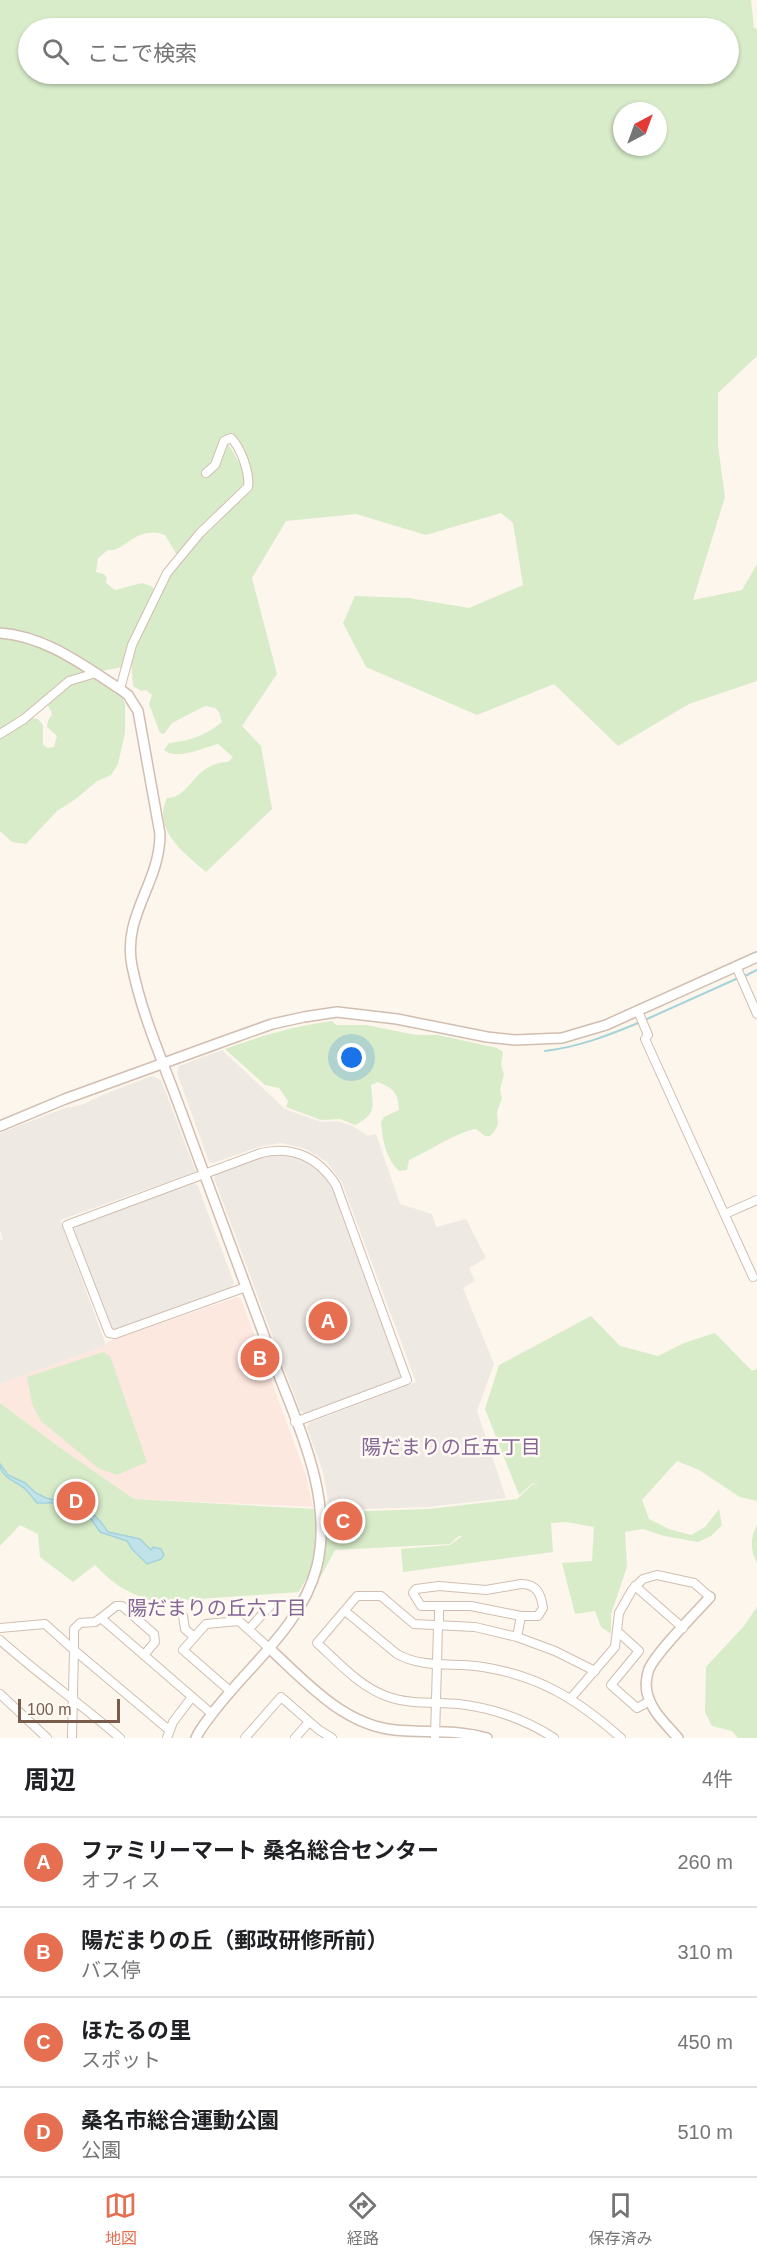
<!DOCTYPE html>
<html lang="ja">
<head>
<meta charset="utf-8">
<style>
  :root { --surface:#fff; --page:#f6f6f6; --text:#202124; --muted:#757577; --line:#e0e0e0; --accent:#e76f51 }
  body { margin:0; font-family:Arial,"Noto Sans JP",sans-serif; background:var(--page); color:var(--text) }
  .compass { position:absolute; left:613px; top:102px; width:54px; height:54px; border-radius:50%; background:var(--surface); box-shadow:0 2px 4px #0004; rotate:41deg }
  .scale { position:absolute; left:18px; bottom:15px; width:102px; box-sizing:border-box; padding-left:6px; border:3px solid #7a5c4d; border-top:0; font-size:16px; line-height:21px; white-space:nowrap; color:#7a5c4d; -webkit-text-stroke:4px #fffaf3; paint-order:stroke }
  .you { position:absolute; left:352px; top:1058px; width:21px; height:21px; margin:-15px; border:4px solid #fff; border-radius:50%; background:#1a73e8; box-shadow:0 0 0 9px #1a73e833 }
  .badge { display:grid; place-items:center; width:39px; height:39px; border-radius:50%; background:var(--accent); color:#fff; font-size:20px; font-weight:700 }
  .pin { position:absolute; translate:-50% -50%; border:3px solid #fff; box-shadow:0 2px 6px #0006 }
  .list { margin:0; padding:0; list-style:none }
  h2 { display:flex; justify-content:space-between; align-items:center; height:78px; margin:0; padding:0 24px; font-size:26px }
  h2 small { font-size:20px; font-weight:400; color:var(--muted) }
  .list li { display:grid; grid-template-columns:39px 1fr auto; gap:18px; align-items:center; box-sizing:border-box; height:90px; padding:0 24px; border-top:2px solid var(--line) }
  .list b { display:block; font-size:22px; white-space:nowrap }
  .list p { margin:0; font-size:20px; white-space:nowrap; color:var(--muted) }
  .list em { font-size:20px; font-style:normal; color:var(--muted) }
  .icon { flex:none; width:33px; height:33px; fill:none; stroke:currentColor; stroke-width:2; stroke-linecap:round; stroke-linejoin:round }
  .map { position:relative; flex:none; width:757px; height:1738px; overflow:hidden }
  .search { position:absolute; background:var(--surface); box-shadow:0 2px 4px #0004; left:18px; right:18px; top:18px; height:66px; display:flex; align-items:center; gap:15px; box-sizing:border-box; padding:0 21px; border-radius:33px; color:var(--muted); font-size:22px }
  .sheet { height:438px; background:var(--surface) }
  nav { display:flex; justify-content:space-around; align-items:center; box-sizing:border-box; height:84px; border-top:2px solid var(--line); background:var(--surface); font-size:16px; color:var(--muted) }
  nav a { display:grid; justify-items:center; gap:3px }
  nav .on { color:var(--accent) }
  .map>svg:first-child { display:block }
  .commercial { fill:#fde8e0 }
  .industrial { fill:#efe9e4 }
  .green { fill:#d8ecc9; fill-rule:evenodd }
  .water { fill:#bfe3e8; stroke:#a5d3da; stroke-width:1.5 }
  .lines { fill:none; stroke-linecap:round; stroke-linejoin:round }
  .stream { stroke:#a5d3da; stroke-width:2 }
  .minor-casing { stroke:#d1beb0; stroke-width:10 }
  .tertiary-casing { stroke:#d1beb0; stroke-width:12 }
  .minor { stroke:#fff; stroke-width:8 }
  .tertiary { stroke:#fff; stroke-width:9 }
  .labels { text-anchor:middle; stroke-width:5; stroke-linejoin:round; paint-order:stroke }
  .neighbourhood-label { font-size:20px; fill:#846695; stroke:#fffaf3 }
</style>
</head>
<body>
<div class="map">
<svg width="757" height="1738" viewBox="0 0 757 1738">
  <rect width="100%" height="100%" fill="#fdf6ec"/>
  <polygon class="commercial" points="237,1297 241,1299 306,1475 313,1507 134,1499 62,1449 0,1403 0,1384 108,1344 107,1342"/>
  <g class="industrial">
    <polygon points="222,1050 285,1109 321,1122 337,1121 353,1126 368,1136 376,1134 400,1204 432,1214 436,1227 466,1219 486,1258 469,1268 475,1281 463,1288 494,1364 477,1411 506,1498 428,1507 330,1510 323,1472 307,1428 309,1423 416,1382 342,1183 327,1162 306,1149 281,1143 259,1147 213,1163 209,1162 177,1073 179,1066"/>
    <polygon points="152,1076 161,1080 196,1172 60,1220 106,1345 0,1384 0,1241 3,1239 0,1230 0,1133 65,1108 81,1105 105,1094"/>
    <polygon points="272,1154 294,1155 303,1158 321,1170 333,1188 401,1375 399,1379 305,1413 300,1411 214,1178 216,1173"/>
    <polygon points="194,1183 198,1186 234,1283 232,1287 115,1331 111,1328 74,1231 76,1226"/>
  </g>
  <g class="green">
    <path d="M0 0H751L754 28 757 29V356L718 393V445L725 497 693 600 742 590 757 564V681L689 704 618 746 554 684 477 715 366 667 343 623 355 596 409 598 469 608 523 585 513 523 501 513 426 535 356 514 286 521 252 578 277 674 242 726 261 746 272 809 206 872C184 853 152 830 167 798 191 798 193 763 228 762L233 757 218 744C202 748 177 761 164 750L169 743C189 741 207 735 222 722L219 712 215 708 205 706 172 723 164 734 160 733 149 704 152 695 146 690 141 691 133 686 131 661 137 643 171 572 204 532 250 488 234 438 224 444H228C236 455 244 472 248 485L177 555 165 535C137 524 125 552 108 550L98 558 96 572 104 574 107 578 106 583 115 590 142 583 151 586 154 589 123 667 101 671 48 641 15 630 0 629ZM28 28H728V74H28ZM622 111H658V147H622Z"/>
    <path d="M0 638C33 639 58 656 86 672L66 679 22 717 0 730Z"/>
    <path d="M86 678 97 679 122 696 125 704V733L118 764 111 775 97 781 77 798 57 811 26 844 12 842 0 831V738L32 718 38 719 43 725V745L48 748 54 747 57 736 47 727C48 712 57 720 47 704L69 685Z"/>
    <path d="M332 1021 336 1025H366L416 1035H438L497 1048 503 1052 501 1065 504 1074 500 1090 502 1098 497 1112 498 1124 494 1132 490 1136H485L476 1129C459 1131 427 1152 409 1160L407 1170 399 1171C386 1159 382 1139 381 1122L384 1117 399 1110C398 1092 394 1089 378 1082L371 1085C373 1107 377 1114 355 1125L340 1119 321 1120 286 1107 288 1101 279 1088 265 1085 225 1049C261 1036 294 1026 332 1021Z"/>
    <path d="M591 1316 620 1346 658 1356 684 1343 715 1333 752 1371 757 1369V1501L740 1497 699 1470 677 1461 642 1500 649 1519 669 1529 691 1535 705 1527 719 1509 722 1525 711 1536 698 1542 664 1536 643 1529 625 1532 627 1567 611 1614V1634L601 1627 595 1611 575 1614 562 1563 592 1561 594 1527 566 1522 551 1523 553 1552 403 1572 401 1549 450 1545 462 1536H459L450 1544 335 1550 320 1578 306 1579 299 1592 155 1602C128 1593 114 1585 95 1565L73 1582 40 1557 38 1534 20 1525 0 1546V1403L62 1449 134 1499 315 1509 337 1512 428 1509 517 1499 533 1484 539 1487 533 1483 519 1495 485 1409 499 1365Z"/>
    <polygon points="103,1352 110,1356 147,1462 117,1475 98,1468 41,1421 32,1404 27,1377"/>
    <path d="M757 1525V1563C750 1549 750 1538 757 1525Z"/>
    <polygon points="757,1607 757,1738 738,1738 732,1731 712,1726 705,1712 706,1667 744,1626"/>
  </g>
  <path class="water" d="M0 1464 8 1475 25 1483 36 1493 46 1498 55 1500 72 1497 81 1502 100 1521 108 1532 140 1539 151 1550 153 1547 161 1549 164 1555 161 1559 147 1564 132 1549 127 1541 100 1532 91 1519 73 1503H37C33 1498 29 1493 24 1488 15 1481 0 1477 0 1464Z"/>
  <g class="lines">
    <g class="stream">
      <polyline points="745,976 757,970"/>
      <polyline points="647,1019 736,979"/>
      <path d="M545 1051C578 1047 607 1036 638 1023"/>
    </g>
    <g class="minor-casing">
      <g id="minor">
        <path d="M120 689 132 645 167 573 200 533 248 487C250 473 241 448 231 438L224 441 215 465 206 473"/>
        <polyline points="0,734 24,719 69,681 96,673"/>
        <polyline points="736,966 757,1014"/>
        <polyline points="638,1011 648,1035 645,1039 753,1277"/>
        <polyline points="725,1214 757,1200"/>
        <path d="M246 1287 115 1334 109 1333 67 1225 261 1153C293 1145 319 1158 336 1185L407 1380 295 1422"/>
        <path d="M521 1584C537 1584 541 1594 543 1608L538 1616H521L471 1606H421L413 1593 416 1589 439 1586 486 1590Z"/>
        <polyline points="635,1586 683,1628"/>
        <path d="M345 1611 397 1654C424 1669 453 1662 483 1667 540 1676 578 1700 621 1738"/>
        <polyline points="183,1616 185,1629 194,1637"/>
        <polyline points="101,1618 116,1606 122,1606 154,1634 155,1642 144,1655"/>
        <polyline points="439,1625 439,1606"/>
        <polyline points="0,1628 45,1624 74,1650 74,1629 80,1623 95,1622 101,1618 212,1714"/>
        <polyline points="249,1629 270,1606"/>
        <polyline points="617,1631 639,1651 611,1685 637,1708 650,1701"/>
        <polyline points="517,1637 521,1616"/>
        <path d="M0 1640C39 1675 81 1704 120 1738"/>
        <polyline points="74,1650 169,1730"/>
        <polyline points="230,1691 183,1650 206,1624 239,1621 269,1648"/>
        <polyline points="0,1694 47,1738"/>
        <polyline points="571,1698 615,1647 619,1613 632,1590 643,1579 657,1575 694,1583 710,1597"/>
        <polyline points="72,1738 74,1650"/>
        <polyline points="167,1738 173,1722 192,1697"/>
        <polyline points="245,1738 281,1697 319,1730 332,1738"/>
        <polyline points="295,1738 309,1722"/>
        <polyline points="435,1738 438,1625"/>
        <path d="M554 1738C526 1720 493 1708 459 1704 434 1702 410 1705 386 1696 359 1686 338 1662 317 1643L357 1596H381L414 1624 475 1627 517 1637 555 1651 595 1671"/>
      </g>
    </g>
    <g class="tertiary-casing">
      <g id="tertiary">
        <path d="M0 633C45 636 83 665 120 689L128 695 138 711 160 834C160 884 122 915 132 966 142 1016 164 1064 181 1111 211 1193 241 1275 272 1357 296 1423 334 1494 317 1566 302 1626 248 1666 212 1714 206 1722 200 1729 196 1738"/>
        <polyline points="0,1126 65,1099 219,1043 272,1024 304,1017 337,1012 397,1019 487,1037 515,1040 562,1038 606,1025 757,957"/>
        <path d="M269 1648C305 1681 343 1725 395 1730 426 1733 456 1729 487 1738"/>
        <path d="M678 1738C667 1725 653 1713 648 1696 645 1688 646 1677 649 1669 657 1651 696 1613 710 1597"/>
      </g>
    </g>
    <use href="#minor" class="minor"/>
    <use href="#tertiary" class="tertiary"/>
  </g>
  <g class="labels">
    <g class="neighbourhood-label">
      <text x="451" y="1454">陽だまりの丘五丁目</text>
      <text x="217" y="1615">陽だまりの丘六丁目</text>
    </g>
  </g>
</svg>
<svg class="compass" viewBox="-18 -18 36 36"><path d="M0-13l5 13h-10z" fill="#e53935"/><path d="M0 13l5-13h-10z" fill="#757577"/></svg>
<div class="scale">100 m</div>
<div class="you"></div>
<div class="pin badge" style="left:328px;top:1321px">A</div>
<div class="pin badge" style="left:260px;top:1358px">B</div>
<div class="pin badge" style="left:343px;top:1521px">C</div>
<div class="pin badge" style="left:76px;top:1501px">D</div>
<div class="search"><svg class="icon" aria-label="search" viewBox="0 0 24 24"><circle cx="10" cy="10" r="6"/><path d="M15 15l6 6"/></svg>ここで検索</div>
</div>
<section class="sheet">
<h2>周辺<small>4件</small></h2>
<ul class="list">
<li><span class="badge">A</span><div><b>ファミリーマート 桑名総合センター</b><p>オフィス</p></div><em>260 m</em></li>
<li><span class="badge">B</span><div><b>陽だまりの丘（郵政研修所前）</b><p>バス停</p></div><em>310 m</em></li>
<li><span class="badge">C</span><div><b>ほたるの里</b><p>スポット</p></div><em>450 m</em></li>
<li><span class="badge">D</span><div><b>桑名市総合運動公園</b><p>公園</p></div><em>510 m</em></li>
</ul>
</section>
<nav>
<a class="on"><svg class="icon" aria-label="map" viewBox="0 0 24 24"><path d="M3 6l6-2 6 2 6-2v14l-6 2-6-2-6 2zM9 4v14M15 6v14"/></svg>地図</a>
<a><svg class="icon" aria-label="directions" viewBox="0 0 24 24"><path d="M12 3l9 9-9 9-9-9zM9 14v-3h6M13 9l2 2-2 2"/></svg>経路</a>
<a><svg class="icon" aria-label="saved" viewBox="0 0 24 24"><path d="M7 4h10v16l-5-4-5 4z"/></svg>保存済み</a>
</nav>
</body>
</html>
